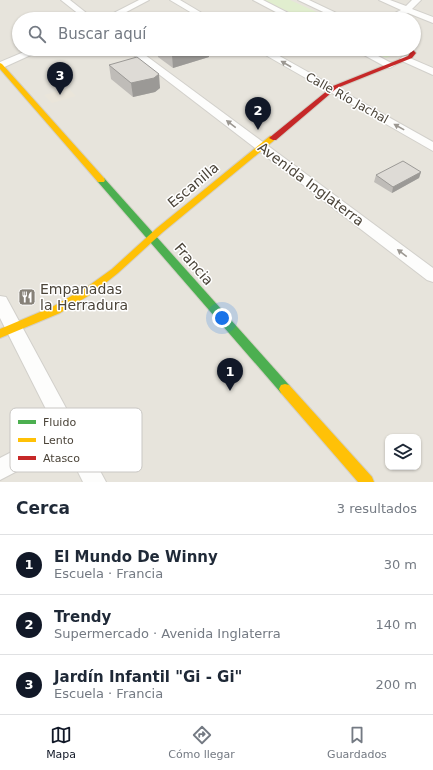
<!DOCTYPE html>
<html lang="es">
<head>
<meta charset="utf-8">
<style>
  :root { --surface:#fff; --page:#f6f6f7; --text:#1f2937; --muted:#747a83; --line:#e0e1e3; --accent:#111827 }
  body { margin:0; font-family:"DejaVu Sans",sans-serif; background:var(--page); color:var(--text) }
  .controls { position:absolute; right:12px; bottom:12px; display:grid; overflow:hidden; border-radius:8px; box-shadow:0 1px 3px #0004 }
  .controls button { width:36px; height:36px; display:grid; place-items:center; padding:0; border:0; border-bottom:1px solid var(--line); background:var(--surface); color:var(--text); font:20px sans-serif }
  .you { position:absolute; left:222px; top:318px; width:14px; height:14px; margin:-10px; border:3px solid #fff; border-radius:50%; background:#1a73e8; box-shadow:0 0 0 6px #1a73e833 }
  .badge { display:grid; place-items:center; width:26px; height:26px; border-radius:50%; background:var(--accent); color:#fff; font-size:13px; font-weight:700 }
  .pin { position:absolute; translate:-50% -33px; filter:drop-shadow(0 1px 2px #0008) }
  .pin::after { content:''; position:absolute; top:21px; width:14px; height:12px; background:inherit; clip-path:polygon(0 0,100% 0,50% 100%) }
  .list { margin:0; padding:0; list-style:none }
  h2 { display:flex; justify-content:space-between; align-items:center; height:52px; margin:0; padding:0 16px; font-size:17px }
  h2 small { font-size:13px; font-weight:400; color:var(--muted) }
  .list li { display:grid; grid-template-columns:26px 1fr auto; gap:12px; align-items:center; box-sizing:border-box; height:60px; padding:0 16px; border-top:1px solid var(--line) }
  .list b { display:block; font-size:15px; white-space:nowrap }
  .list p { margin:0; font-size:13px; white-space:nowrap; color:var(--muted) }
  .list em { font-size:13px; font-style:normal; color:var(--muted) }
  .icon { flex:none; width:22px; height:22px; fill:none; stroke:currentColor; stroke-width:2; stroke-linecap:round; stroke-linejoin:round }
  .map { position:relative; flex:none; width:433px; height:482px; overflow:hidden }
  .search { position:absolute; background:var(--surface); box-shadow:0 1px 3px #0004; left:12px; right:12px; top:12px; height:44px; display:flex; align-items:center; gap:10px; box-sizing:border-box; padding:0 14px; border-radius:22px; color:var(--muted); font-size:15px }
  .sheet { height:232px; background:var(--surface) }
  nav { display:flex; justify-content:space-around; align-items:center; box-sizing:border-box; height:56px; border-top:1px solid var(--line); background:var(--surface); font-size:11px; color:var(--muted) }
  nav a { display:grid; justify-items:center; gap:2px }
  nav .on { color:var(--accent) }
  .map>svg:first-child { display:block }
  .residential { fill:#e7e4dc; fill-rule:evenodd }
  .education { fill:#eae5da }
  .green { fill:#e1eecf }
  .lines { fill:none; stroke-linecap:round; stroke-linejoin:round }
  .street-casing { stroke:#d2d0cb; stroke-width:2 }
  .fast-casing { stroke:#d3cfc5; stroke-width:2 }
  .slow-casing { stroke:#d3cfc5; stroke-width:2 }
  .jam-casing { stroke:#d3cfc5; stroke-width:2 }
  .street { fill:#fdfdfc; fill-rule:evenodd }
  .fast { fill:#4caf50; fill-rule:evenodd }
  .slow { fill:#ffc107; fill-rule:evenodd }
  .jam { fill:#c62828; fill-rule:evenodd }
  .wall { fill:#bfbcb8 }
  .shaded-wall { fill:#9b9996 }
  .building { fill:#dedbd6; stroke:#9b9996 }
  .oneway { fill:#9b9791 }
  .labels { text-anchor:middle; stroke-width:3; stroke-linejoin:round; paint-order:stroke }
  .far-street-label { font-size:12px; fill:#4b4439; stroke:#fff }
  .street-label { font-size:14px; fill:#4b4439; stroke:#fff }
  .poi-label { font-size:14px; fill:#4b4439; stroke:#fff; text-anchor:start }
  .key { fill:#fff; stroke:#c9c7c4; stroke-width:1 }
  .key-label { font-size:11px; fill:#4b4439 }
</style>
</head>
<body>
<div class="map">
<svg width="433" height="482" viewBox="0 0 433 482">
  <rect width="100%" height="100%" fill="#f4f2ee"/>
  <path class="residential" d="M0 0H433V482H0ZM19 19H414V49H19ZM388 437H418V467H388Z"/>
  <polygon class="education" points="68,88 76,96 52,103 44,95"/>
  <g class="green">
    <polygon points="264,0 290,0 332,19 304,19"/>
    <polygon points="366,49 398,49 402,51 386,58"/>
  </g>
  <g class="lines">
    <g class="street-casing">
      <g id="street">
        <polygon points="61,0 70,0 94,19 85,19"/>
        <polygon points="139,0 149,0 113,19 102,19"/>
        <polygon points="170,0 180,0 212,19 202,19"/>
        <polygon points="253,0 263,0 300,19 289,19"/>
        <polygon points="298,0 309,0 349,19 338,19"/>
        <polygon points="379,0 390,0 406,6 412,0 421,0 412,9 433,17 433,23 408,13 394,19 383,19 401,10"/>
        <polygon points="31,49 44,49 0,69 0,62"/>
        <polygon points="126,49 137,49 433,268 433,282 427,280"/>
        <polygon points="255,49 267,49 433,142 433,151"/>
        <polygon points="353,49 365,49 395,65 390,68 386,67"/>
        <polygon points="405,56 433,68 433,75 402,61 400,59 402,57"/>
        <polygon points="0,296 6,297 106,482 83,482 65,446 0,480 0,458 56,429 0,318"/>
      </g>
    </g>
    <g class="fast-casing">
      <polygon id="fast" points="98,178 104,178 289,385 291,389 289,393 285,394 281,393 98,182 97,180"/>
    </g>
    <g class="slow-casing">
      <g id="slow">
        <polygon points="0,63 2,64 104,178 105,180 104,182 98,182 0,69"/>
        <polygon points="270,136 273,136 277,138 163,232 118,273 93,293 60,313 0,338 0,329 52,307 87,287 112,269 157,228"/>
        <polygon points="285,384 289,385 372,477 374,482 358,482 281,393 279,389 281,385"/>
      </g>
    </g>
    <g class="jam-casing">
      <polygon id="jam" points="406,49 412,49 416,53 412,58 337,88 276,140 273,140 269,138 333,86 408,56 410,53"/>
    </g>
    <use href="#street" class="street"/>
    <use href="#fast" class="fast"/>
    <use href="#slow" class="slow"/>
    <use href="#jam" class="jam"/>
  </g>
  <g class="wall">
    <polygon points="157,49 209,49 209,57 173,68 158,57"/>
    <polygon points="109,65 160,88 155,92 133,97 111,79"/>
    <polygon points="421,172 419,178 392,193 374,182 376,175"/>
  </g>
  <g class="shaded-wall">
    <polygon points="192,49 209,49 209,57 173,68 172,55"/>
    <polygon points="159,74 160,88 155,92 133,97 131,83"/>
    <polygon points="421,172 419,178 392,193 393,187"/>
  </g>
  <g class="building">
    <polygon points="164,49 192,49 172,55"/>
    <polygon points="137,57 159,74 154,78 131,83 109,65"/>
    <polygon points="403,161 421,172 393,187 376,175"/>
  </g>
  <defs><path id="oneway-solid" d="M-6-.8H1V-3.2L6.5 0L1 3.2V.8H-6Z"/></defs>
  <g class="oneway">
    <use href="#oneway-solid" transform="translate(286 64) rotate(-150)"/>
    <use href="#oneway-solid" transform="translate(231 124) rotate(-143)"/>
    <use href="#oneway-solid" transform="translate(399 127) rotate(-151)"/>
    <use href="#oneway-solid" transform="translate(402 253) rotate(-143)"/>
  </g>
  <defs>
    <g id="restaurant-square" transform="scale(0.9)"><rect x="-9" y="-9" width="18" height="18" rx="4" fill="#868178" stroke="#fff"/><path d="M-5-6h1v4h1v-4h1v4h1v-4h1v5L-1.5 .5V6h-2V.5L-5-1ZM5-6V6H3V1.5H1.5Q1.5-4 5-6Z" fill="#fff"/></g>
  </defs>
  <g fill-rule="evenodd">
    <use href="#restaurant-square" x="27" y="297"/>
  </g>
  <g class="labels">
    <g class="far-street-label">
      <text transform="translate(347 98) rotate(29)" y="4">Calle Río Jachal</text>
    </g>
    <g class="street-label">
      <text transform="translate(311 184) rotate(37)" y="5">Avenida Inglaterra</text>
      <text transform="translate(193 185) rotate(-40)" y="5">Escanilla</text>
      <text transform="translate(194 264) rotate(49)" y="5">Francia</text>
    </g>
    <g class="poi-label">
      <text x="40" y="294">Empanadas<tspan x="40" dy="16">la Herradura</tspan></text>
    </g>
  </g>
  <rect x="10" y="408" width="132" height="64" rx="6" class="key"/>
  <rect x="18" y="420" width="18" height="4" fill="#4caf50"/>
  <rect x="18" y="438" width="18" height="4" fill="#ffc107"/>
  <rect x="18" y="456" width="18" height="4" fill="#c62828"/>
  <g class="key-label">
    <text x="43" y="426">Fluido</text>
    <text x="43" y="444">Lento</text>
    <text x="43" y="462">Atasco</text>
  </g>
</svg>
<div class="controls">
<button><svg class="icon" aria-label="layers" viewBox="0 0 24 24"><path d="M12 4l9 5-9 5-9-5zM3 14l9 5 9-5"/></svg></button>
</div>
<div class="you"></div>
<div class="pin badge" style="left:230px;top:391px">1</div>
<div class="pin badge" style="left:258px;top:130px">2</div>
<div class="pin badge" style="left:60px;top:95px">3</div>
<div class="search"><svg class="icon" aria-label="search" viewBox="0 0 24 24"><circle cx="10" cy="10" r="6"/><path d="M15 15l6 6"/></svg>Buscar aquí</div>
</div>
<section class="sheet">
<h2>Cerca<small>3 resultados</small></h2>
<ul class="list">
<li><span class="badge">1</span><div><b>El Mundo De Winny</b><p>Escuela · Francia</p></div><em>30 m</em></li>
<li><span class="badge">2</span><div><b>Trendy</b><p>Supermercado · Avenida Inglaterra</p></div><em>140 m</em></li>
<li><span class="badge">3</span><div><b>Jardín Infantil &quot;Gi - Gi&quot;</b><p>Escuela · Francia</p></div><em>200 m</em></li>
</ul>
</section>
<nav>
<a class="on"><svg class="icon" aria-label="map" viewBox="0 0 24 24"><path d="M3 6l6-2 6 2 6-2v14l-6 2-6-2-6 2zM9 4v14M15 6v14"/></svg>Mapa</a>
<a><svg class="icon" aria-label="directions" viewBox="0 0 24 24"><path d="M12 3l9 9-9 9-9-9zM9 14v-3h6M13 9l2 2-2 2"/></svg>Cómo llegar</a>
<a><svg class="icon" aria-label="saved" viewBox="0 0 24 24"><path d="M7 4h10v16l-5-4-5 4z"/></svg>Guardados</a>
</nav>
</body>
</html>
